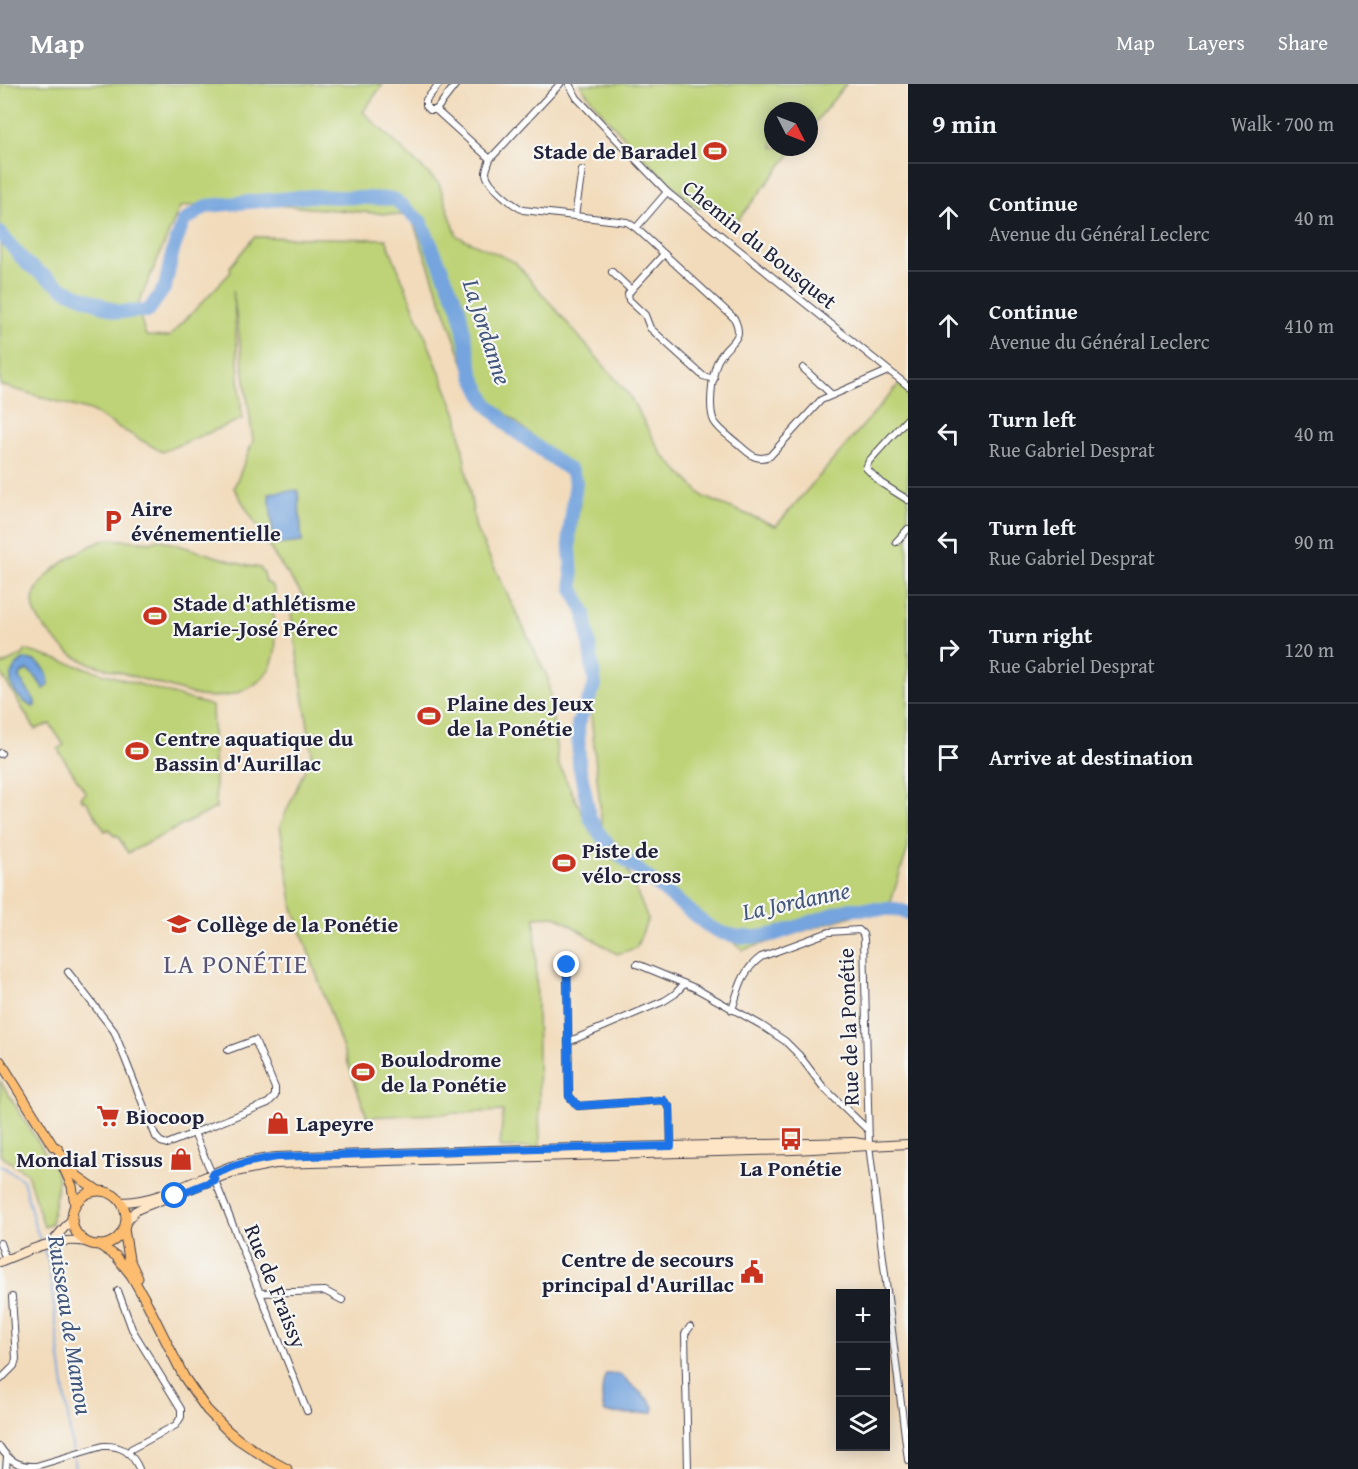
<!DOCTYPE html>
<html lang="en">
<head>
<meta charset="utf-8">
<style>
  :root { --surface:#171b24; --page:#20242c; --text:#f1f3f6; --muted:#9ea1a6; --line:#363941; --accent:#8c9099 }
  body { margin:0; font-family:"Gentium Book Plus",serif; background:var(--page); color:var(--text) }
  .controls { position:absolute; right:18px; bottom:18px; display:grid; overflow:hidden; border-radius:0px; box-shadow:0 3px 15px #0003 }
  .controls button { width:54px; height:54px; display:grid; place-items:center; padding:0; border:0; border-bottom:2px solid var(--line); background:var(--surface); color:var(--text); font:30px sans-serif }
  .compass { position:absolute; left:764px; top:18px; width:54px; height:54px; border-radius:50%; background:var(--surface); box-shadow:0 3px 15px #0003; rotate:132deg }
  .stop { position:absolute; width:18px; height:18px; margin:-14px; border:4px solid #1a73e8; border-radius:50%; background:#fff }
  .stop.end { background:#1a73e8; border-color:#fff; box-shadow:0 2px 6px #0008 }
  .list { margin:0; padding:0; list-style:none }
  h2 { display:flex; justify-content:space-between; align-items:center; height:78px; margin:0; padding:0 24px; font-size:26px }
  h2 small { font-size:20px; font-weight:400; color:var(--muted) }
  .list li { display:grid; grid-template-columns:39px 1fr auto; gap:18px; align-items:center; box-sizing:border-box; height:108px; padding:0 24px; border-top:2px solid var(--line) }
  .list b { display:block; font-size:22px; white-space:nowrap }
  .list p { margin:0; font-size:20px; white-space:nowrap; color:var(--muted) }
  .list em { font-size:20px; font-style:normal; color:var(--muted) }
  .icon { flex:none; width:33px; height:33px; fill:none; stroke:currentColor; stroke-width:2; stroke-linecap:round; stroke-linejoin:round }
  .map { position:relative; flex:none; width:908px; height:1385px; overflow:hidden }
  header { display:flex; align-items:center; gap:36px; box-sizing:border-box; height:84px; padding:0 30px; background:var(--accent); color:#fff }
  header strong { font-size:28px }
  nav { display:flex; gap:33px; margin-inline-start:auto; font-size:21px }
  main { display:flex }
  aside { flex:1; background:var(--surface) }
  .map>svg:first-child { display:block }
  .green { fill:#bed377; stroke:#707a59; stroke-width:1.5 }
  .water { fill:#75a4de; stroke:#4c638c; stroke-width:1.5 }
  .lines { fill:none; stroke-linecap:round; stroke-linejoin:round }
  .stream { stroke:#75a4de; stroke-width:2 }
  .river { stroke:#75a4de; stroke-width:14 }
  .street-casing { stroke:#413e4e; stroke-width:8 }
  .secondary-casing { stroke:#413e4e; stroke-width:10 }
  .primary-casing { stroke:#413e4e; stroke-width:11 }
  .street { stroke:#fff; stroke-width:6 }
  .secondary { stroke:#fee5c5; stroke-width:8 }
  .primary { stroke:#fcbd6f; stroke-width:9 }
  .route { stroke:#1a73e8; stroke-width:8 }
  .labels { text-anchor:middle; stroke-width:4.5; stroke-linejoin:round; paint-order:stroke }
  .poi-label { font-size:22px; font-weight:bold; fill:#22223b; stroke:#f6f6f2; text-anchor:start }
  .street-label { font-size:22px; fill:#22223b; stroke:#f6f6f2 }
  .water-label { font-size:24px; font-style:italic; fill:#43567c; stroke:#f6f6f2 }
  .quarter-label { font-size:26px; letter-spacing:1.5px; fill:#5c5475; stroke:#f6f6f2 }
</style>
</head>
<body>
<header>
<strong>Map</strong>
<nav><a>Map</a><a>Layers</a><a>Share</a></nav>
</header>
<main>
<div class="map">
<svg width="908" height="1385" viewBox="0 0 908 1385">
  <rect width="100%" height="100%" fill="#f6f6f2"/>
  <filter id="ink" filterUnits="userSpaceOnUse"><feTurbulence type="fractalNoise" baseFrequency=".0167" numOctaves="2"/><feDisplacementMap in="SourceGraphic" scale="12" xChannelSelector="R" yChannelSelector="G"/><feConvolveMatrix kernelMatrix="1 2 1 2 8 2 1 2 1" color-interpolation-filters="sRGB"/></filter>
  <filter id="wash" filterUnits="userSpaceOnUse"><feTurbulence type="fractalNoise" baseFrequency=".008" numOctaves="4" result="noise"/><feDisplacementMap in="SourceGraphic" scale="24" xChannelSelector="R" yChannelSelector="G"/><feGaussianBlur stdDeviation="1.35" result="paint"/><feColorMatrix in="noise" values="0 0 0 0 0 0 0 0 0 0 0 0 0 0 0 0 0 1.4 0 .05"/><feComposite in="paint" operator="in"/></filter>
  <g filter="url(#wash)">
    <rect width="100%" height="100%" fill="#f2dbbb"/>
    <g class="green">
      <polygon points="0,0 383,0 363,28 439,100 457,152 515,178 629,311 662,370 704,413 776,442 900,299 908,305 908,764 890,820 743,866 603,753 590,621 597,597 589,531 575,503 572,466 580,420 574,387 471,300 411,132 225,117 180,123 137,223 146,252 169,253 231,188 230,183 254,153 386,155 457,331 476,445 548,595 558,679 592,750 624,778 648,835 636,864 617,870 556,832 535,833 540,1063 500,1064 503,1027 367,1033 293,824 280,742 312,669 291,530 305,514 276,474 234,404 253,357 233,206 242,335 162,368 90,327 0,301"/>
      <path d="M580 0H846L809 46V27H773V63H796L734 141 711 123 697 124C657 86 611 45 580 0Z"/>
      <path d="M108 455 151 458 158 455 244 481 260 484 264 489 266 498C280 504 273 515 273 526 274 540 277 554 275 568 269 604 231 616 199 612 172 604 146 596 119 588 105 584 89 581 76 573 63 566 52 553 43 542 32 527 29 515 40 500 55 481 85 462 108 455Z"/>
      <polygon points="25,566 212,622 216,724 128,769 117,751 114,752 109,745 105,747 86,717 83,717 81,713 86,709 60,669 58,665 64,661 50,640 35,645 0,588 0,582 24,570"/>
      <polygon points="0,997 56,1086 58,1097 51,1140 44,1143 27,1089 0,1071"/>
    </g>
    <g class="water">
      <polygon points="298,406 302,458 274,461 269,409"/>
      <path d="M25 575C40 576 48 586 49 600L46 604 44 605 35 592 27 586 21 590 20 595 35 617V622L33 623C12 612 0 590 25 575Z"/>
      <path d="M606 1290H619L623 1293 651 1318 654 1323 653 1328 636 1330 605 1329C601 1319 601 1300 606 1290Z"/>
    </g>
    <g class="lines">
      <polyline class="stream" points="0,1081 23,1096 35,1142 48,1177 62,1289 75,1385"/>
      <polyline class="river" points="0,149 27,180 64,205 118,228 148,227 165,203 173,166 184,137 207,122 312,112 394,115 421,138 459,224 473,292 487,320 512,345 571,387 576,398 569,451 573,505 585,530 595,601 578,639 579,680 590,734 599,749 611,764 708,842 722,849 740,853 757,853 776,850 848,825 895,825 908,829"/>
    </g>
  </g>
  <g filter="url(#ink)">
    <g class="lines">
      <g class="street-casing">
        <g id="street">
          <polyline points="439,0 426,16 426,22 430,26 436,26 490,75"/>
          <path d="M560 0 490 75C489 79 486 85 486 89 487 101 513 121 523 126L627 138 636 144 734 234C745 256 731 256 720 273 712 284 708 325 714 337 719 346 730 353 738 360 749 369 755 378 770 372L821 316 888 287"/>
          <polyline points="569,0 577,14 667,108 908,302"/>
          <polyline points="436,26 456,0"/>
          <polyline points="575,132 582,86"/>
          <polyline points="636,144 667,108"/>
          <polyline points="664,170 631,206 628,210 629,216 645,231 650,244 703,292 714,295"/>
          <polyline points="612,188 631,206"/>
          <polyline points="803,284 832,311"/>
          <polyline points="908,334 869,377 866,384 881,399 908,416"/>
          <polyline points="896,458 908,445"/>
          <polyline points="0,670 1,669"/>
          <polyline points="637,880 695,904 761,941 785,957 799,971 823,1003 868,1046"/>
          <polyline points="567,881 569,1012 578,1022 663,1016 670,1024 671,1062"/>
          <polyline points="68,888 114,947 156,1053 161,1058 167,1060 268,1019 275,1012 275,1004 255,956 228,966"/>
          <path d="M732 926C739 904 742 887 761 873L829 848 859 846 863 850 864 855 869 1061 908 1376"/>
          <polyline points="568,958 664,917 675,910 684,900"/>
          <polyline points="194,1049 216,1099 307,1327"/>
          <polyline points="0,1159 6,1176"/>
          <polyline points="118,1207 132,1245 181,1325 181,1333 176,1341 131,1365 128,1369"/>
          <polyline points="260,1209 325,1207 342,1216"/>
          <polyline points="0,1296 14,1282 16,1275 12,1213"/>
          <path d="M0 1363C9 1377 19 1383 36 1382L103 1362C121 1361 132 1368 139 1385"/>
          <polyline points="6,1385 7,1373"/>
          <polyline points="688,1385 685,1250 690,1243"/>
        </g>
      </g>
      <g class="secondary-casing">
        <g id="secondary">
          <path d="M121 1118C159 1118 195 1095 231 1082 246 1077 261 1075 277 1073L490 1066 854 1058 866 1060"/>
          <polyline points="125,1140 135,1127 141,1124 231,1089 275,1080 793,1066 908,1060"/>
          <polyline points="52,1158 71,1136"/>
          <path d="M0 1178C28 1167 55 1152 86 1158"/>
        </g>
      </g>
      <g class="primary-casing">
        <g id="primary">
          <polyline points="0,977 53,1062 57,1064 77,1092 97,1106"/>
          <polyline points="62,1080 72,1102 75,1121"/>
          <circle cx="99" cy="1134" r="27"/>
          <polyline points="124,1145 129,1175 138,1194"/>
          <polyline points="99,1161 116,1172 131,1191 147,1219 184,1293 207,1326 227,1346 239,1356 263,1372 287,1385"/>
        </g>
      </g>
      <use href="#street" class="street"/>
      <use href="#secondary" class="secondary"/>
      <use href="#primary" class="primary"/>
    </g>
  </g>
  <g class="lines" filter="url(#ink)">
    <path class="route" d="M175 1112 215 1096 212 1090C234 1081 254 1076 277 1073L490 1066 671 1062 670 1024 663 1016 578 1022 569 1012 567 881"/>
  </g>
  <defs>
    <g id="stadium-bare" transform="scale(1.8)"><path d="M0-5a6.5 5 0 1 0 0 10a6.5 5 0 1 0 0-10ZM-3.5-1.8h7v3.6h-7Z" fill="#c8321e" stroke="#f6f6f2" stroke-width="2.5" paint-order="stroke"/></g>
    <g id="parking-bare" transform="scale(1.8)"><path d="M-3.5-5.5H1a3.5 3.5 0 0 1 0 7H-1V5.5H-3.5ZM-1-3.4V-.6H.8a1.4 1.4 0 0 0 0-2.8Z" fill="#c8321e" stroke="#f6f6f2" stroke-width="2.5" paint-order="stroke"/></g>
    <g id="school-bare" transform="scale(1.8)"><path d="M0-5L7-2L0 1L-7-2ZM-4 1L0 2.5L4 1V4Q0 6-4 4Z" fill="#c8321e" stroke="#f6f6f2" stroke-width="2.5" paint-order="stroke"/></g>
    <g id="supermarket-bare" transform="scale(1.8)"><path d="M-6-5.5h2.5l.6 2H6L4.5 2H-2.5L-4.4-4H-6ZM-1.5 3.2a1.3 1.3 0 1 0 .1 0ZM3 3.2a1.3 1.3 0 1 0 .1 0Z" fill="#c8321e" stroke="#f6f6f2" stroke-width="2.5" paint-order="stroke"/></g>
    <g id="shop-bare" transform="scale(1.8)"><path d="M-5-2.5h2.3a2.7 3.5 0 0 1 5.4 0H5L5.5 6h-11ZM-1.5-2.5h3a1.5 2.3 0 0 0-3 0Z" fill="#c8321e" stroke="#f6f6f2" stroke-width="2.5" paint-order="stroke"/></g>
    <g id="bus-bare" transform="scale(1.8)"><path d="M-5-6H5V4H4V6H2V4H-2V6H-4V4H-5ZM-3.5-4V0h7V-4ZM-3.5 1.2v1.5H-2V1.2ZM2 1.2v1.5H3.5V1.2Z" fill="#c8321e" stroke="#f6f6f2" stroke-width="2.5" paint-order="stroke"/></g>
    <g id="civic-bare" transform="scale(1.8)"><path d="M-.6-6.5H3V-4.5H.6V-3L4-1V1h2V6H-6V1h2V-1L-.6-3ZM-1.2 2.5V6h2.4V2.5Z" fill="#c8321e" stroke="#f6f6f2" stroke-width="2.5" paint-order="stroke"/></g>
  </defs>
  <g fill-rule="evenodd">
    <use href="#stadium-bare" x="715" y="67"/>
    <use href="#parking-bare" x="113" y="437"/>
    <use href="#stadium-bare" x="155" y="532"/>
    <use href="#stadium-bare" x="429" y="632"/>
    <use href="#stadium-bare" x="137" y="667"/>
    <use href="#stadium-bare" x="564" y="779"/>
    <use href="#school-bare" x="179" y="840"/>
    <use href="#stadium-bare" x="363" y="988"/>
    <use href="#supermarket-bare" x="108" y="1032"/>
    <use href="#shop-bare" x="278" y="1039"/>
    <use href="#bus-bare" x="791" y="1055"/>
    <use href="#shop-bare" x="181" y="1075"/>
    <use href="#civic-bare" x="752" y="1188"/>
  </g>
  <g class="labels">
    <g class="poi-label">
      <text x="697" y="75" text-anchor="end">Stade de Baradel</text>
      <text x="131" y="432">Aire<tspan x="131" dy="25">événementielle</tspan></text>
      <text x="173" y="527">Stade d'athlétisme<tspan x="173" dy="25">Marie-José Pérec</tspan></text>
      <text x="447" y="627">Plaine des Jeux<tspan x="447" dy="25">de la Ponétie</tspan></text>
      <text x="155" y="662">Centre aquatique du<tspan x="155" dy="25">Bassin d'Aurillac</tspan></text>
      <text x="582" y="774">Piste de<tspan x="582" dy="25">vélo-cross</tspan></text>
      <text x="197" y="848">Collège de la Ponétie</text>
      <text x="381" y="983">Boulodrome<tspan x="381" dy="25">de la Ponétie</tspan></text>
      <text x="126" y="1040">Biocoop</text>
      <text x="296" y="1047">Lapeyre</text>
      <text x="163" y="1083" text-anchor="end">Mondial Tissus</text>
      <text x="791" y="1092" text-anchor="middle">La Ponétie</text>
      <text x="734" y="1183" text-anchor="end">Centre de secours<tspan x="734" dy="25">principal d'Aurillac</tspan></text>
    </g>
    <g class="street-label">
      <text transform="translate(760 160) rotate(39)" y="8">Chemin du Bousquet</text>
      <text transform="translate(848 943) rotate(-92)" y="8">Rue de la Ponétie</text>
      <text transform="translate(276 1202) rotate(68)" y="8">Rue de Fraissy</text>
    </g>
    <g class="water-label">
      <text transform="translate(487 248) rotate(72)" y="8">La Jordanne</text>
      <text transform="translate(796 817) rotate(-12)" y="8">La Jordanne</text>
      <text transform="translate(70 1241) rotate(81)" y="8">Ruisseau de Mamou</text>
    </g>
    <g class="quarter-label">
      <text x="236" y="889">LA PONÉTIE</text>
    </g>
  </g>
</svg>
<div class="controls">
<button>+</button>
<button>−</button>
<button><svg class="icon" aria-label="layers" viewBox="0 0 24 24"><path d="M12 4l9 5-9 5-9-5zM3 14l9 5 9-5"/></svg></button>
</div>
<svg class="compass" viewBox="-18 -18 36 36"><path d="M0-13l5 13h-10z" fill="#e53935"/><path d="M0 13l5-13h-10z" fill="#9ea1a6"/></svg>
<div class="stop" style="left:175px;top:1112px"></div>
<div class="stop end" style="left:567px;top:881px"></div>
</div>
<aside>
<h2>9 min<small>Walk · 700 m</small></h2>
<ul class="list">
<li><svg class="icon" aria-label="ahead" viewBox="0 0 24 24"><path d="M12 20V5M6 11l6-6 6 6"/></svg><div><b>Continue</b><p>Avenue du Général Leclerc</p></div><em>40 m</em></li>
<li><svg class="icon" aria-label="ahead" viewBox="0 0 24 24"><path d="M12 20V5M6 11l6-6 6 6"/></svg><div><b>Continue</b><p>Avenue du Général Leclerc</p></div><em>410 m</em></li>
<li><svg class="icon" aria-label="left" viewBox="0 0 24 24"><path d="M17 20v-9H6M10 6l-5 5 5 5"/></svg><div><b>Turn left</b><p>Rue Gabriel Desprat</p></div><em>40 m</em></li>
<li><svg class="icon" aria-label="left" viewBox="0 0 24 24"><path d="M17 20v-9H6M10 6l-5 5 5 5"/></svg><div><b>Turn left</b><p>Rue Gabriel Desprat</p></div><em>90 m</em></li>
<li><svg class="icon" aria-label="right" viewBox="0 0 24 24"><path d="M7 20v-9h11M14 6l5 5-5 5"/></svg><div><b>Turn right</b><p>Rue Gabriel Desprat</p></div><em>120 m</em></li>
<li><svg class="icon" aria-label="arrive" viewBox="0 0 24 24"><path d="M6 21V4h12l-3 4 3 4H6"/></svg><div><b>Arrive at destination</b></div></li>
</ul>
</aside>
</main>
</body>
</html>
